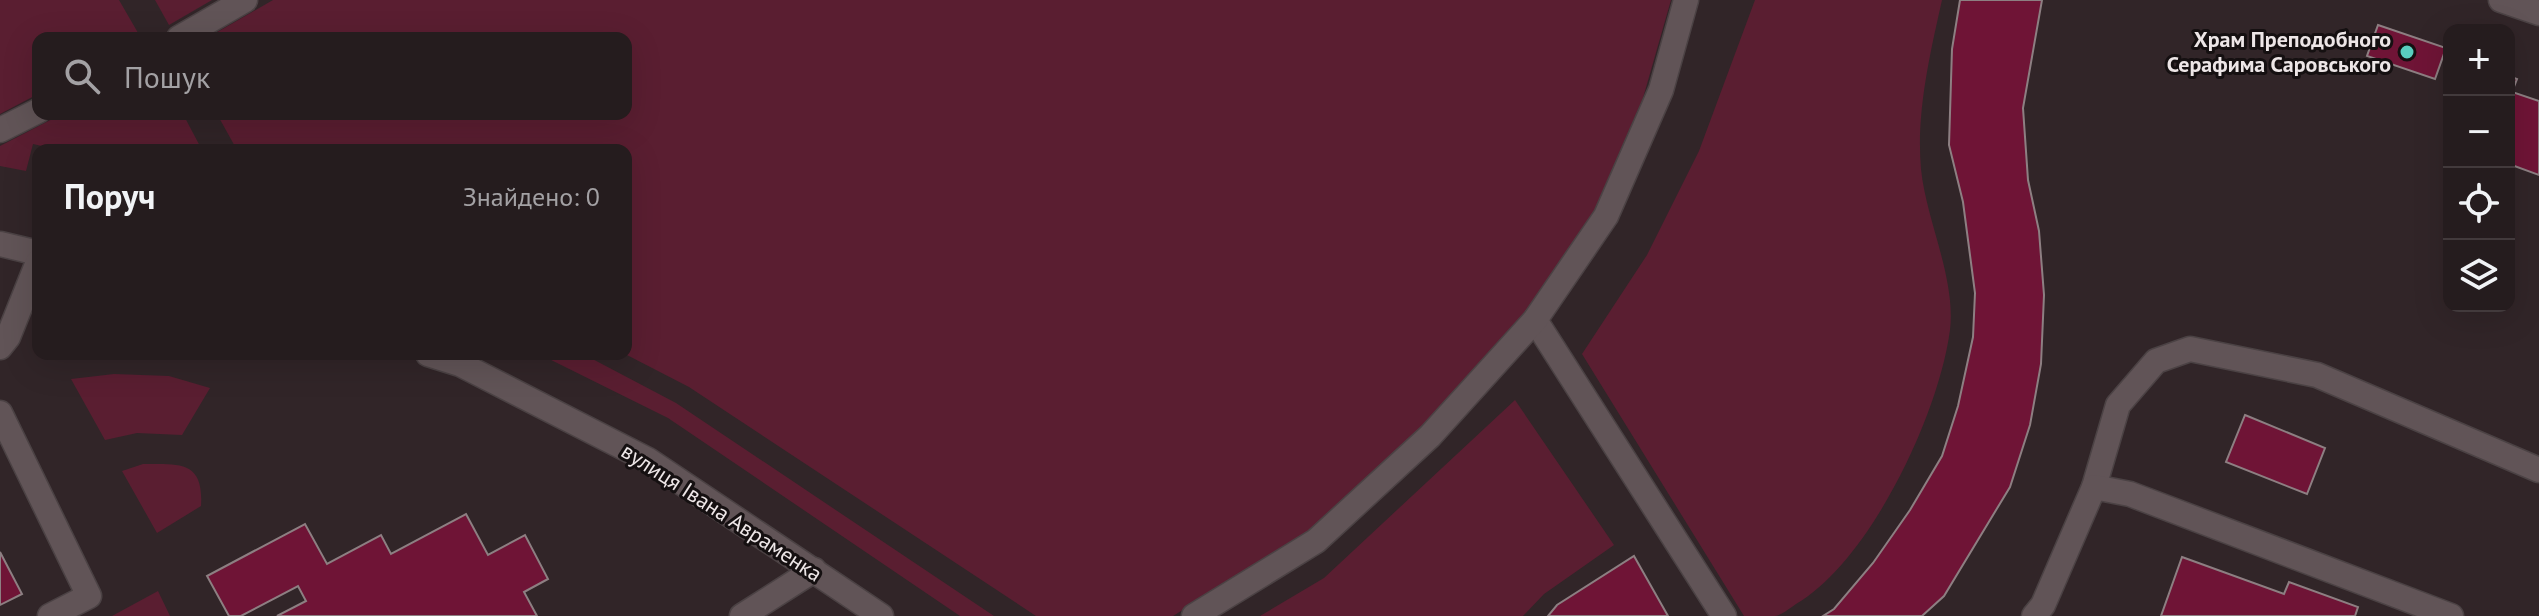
<!DOCTYPE html>
<html lang="uk">
<head>
<meta charset="utf-8">
<style>
  :root { --surface:#251c1e; --page:#31292b; --text:#f1f3f6; --muted:#a3a1a4; --line:#423a3c }
  body { margin:0; font-family:"PT Sans",sans-serif; background:var(--page); color:var(--text) }
  .controls { position:absolute; right:24px; top:24px; display:grid; overflow:hidden; border-radius:16px; box-shadow:0 8px 32px #0002 }
  .controls button { width:72px; height:72px; display:grid; place-items:center; padding:0; border:0; border-bottom:2px solid var(--line); background:var(--surface); color:var(--text); font:40px sans-serif }
  .list { margin:0; padding:0; list-style:none }
  h2 { display:flex; justify-content:space-between; align-items:center; height:104px; margin:0; padding:0 32px; font-size:34px }
  h2 small { font-size:26px; font-weight:400; color:var(--muted) }
  .icon { flex:none; width:44px; height:44px; fill:none; stroke:currentColor; stroke-width:2; stroke-linecap:round; stroke-linejoin:round }
  .map { position:relative; flex:none; width:2539px; height:616px; overflow:hidden }
  .search { position:absolute; background:var(--surface); box-shadow:0 8px 32px #0002; left:32px; top:32px; width:600px; height:88px; display:flex; align-items:center; gap:20px; box-sizing:border-box; padding:0 28px; border-radius:16px; color:var(--muted); font-size:30px }
  .panel { position:absolute; background:var(--surface); box-shadow:0 8px 32px #0002; left:32px; top:144px; width:600px; height:216px; border-radius:16px }
  .map>svg:first-child { display:block }
  .green { fill:#5a1e31 }
  .building { fill:#6f1436; stroke:#8d7f82; stroke-width:2 }
  .lines { fill:none; stroke-linecap:round; stroke-linejoin:round }
  .minor-casing { stroke:#4b4244; stroke-width:27 }
  .minor { stroke:#615457; stroke-width:24 }
  .poi-dot { fill:#59cebf; stroke:#151011; stroke-width:3 }
  .labels { text-anchor:middle; stroke-width:6; stroke-linejoin:round; paint-order:stroke }
  .poi-label { font-size:22px; font-weight:bold; fill:#ede6e7; stroke:#151011; text-anchor:end }
  .street-label { font-size:22px; fill:#ede6e7; stroke:#151011 }
</style>
</head>
<body>
<div class="map">
<svg width="2539" height="616" viewBox="0 0 2539 616">
  <rect width="100%" height="100%" fill="#312528"/>
  <g class="green">
    <polygon points="0,0 119,0 141,38 38,38 38,94 0,114"/>
    <polygon points="155,0 212,0 169,25"/>
    <polygon points="273,0 1671,0 1643,98 1591,218 1523,317 1422,430 1312,530 1173,616 1036,616 689,387 625,354 626,150 237,150 217,114 626,114 626,38 207,38"/>
    <path d="M1755 0H1942C1930 54 1916 113 1921 169 1926 220 1956 278 1950 330 1939 414 1870 561 1796 604 1790 608 1782 615 1775 616 1765 616 1754 616 1744 616L1582 354 1647 255 1699 151Z"/>
    <polygon points="62,114 183,114 202,150 60,150 33,144 26,171 0,166 0,146"/>
    <polygon points="539,354 583,354 676,403 994,616 960,616 668,418"/>
    <polygon points="114,374 169,376 210,388 182,435 137,433 105,440 71,379"/>
    <polygon points="1515,400 1614,545 1544,594 1523,616 1260,616 1324,578"/>
    <path d="M143 464C179 464 204 460 201 506L157 533 122 471Z"/>
    <polygon points="158,591 170,616 112,616"/>
  </g>
  <g class="building">
    <polygon points="1960,0 2042,0 2023,108 2028,180 2039,231 2044,295 2041,364 2030,425 2010,487 1944,596 1922,616 1823,616 1834,609 1873,563 1910,510 1942,456 1958,406 1973,337 1975,293 1963,202 1949,145 1952,49"/>
    <polygon points="2378,25 2446,48 2435,79 2367,56"/>
    <polygon points="2509,76 2517,79 2512,92 2539,101 2539,175 2509,164"/>
    <polygon points="2245,415 2325,448 2307,494 2226,462"/>
    <polygon points="466,514 488,555 525,535 548,579 524,592 537,616 277,616 306,601 298,586 241,616 229,616 207,576 305,524 327,564 381,535 391,554"/>
    <polygon points="0,552 22,594 0,605"/>
    <polygon points="1634,556 1668,616 1548,616 1557,605"/>
    <polygon points="2182,557 2284,594 2289,582 2358,607 2355,616 2161,616"/>
  </g>
  <g class="lines">
    <g class="minor-casing">
      <g id="minor">
        <polyline points="2501,0 2539,13"/>
        <polyline points="179,38 245,0"/>
        <polyline points="0,130 38,111"/>
        <polyline points="0,244 38,253"/>
        <polyline points="1535,320 1724,616"/>
        <polyline points="0,347 8,337 38,262"/>
        <polyline points="428,354 460,364 648,460 881,616"/>
        <polyline points="0,413 89,596 50,616"/>
        <polyline points="2094,487 2118,405 2156,361 2190,349 2317,375 2539,470"/>
        <polyline points="742,616 814,570"/>
        <polyline points="1194,616 1316,541 1430,436 1535,320 1606,216 1661,90 1686,0"/>
        <polyline points="2034,616 2043,605 2094,487 2130,494 2451,616"/>
      </g>
    </g>
    <use href="#minor" class="minor"/>
  </g>
  <circle class="poi-dot" cx="2407" cy="52" r="8"/>
  <g class="labels">
    <g class="poi-label">
      <text x="2391" y="47">Храм Преподобного<tspan x="2391" dy="25">Серафима Саровського</tspan></text>
    </g>
    <g class="street-label">
      <text transform="translate(722 512) rotate(33)" y="8">вулиця Івана Авраменка</text>
    </g>
  </g>
</svg>
<div class="controls">
<button>+</button>
<button>−</button>
<button><svg class="icon" aria-label="locate" viewBox="0 0 24 24"><circle cx="12" cy="12" r="6"/><path d="M12 2v4M12 18v4M2 12h4M18 12h4"/></svg></button>
<button><svg class="icon" aria-label="layers" viewBox="0 0 24 24"><path d="M12 4l9 5-9 5-9-5zM3 14l9 5 9-5"/></svg></button>
</div>
<div class="search"><svg class="icon" aria-label="search" viewBox="0 0 24 24"><circle cx="10" cy="10" r="6"/><path d="M15 15l6 6"/></svg>Пошук</div>
<section class="panel">
<h2>Поруч<small>Знайдено: 0</small></h2>
<ul class="list">
</ul>
</section>
</div>
</body>
</html>
